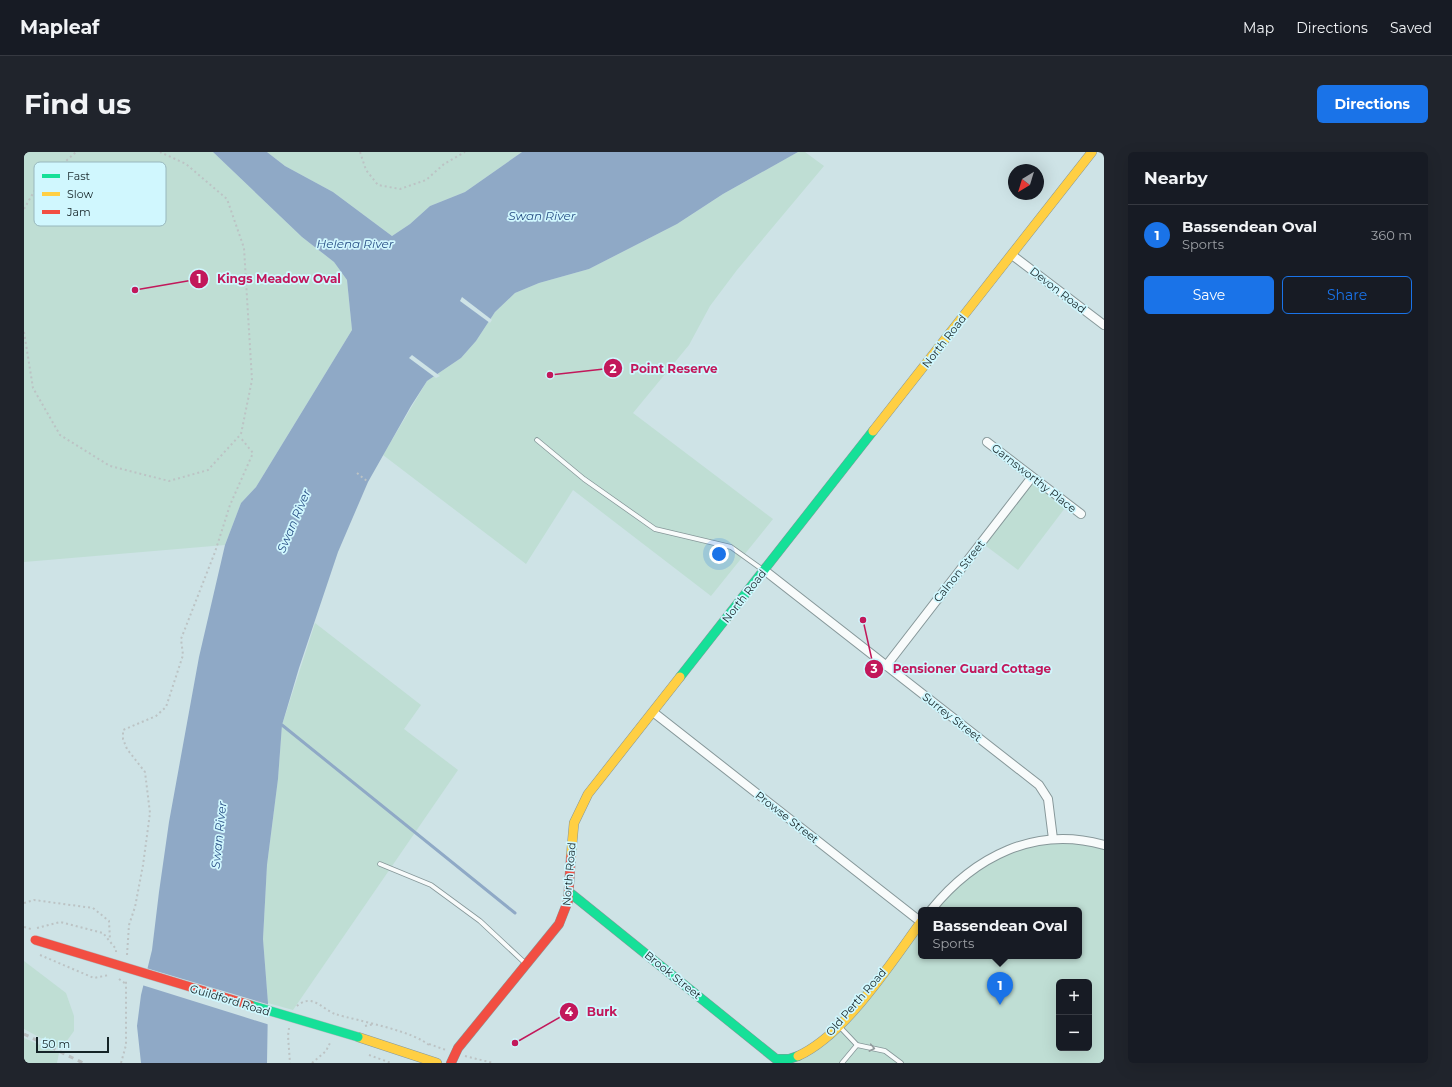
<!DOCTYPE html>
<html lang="en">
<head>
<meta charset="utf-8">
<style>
  :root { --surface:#171b24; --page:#20242c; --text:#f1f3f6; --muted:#9ea1a6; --line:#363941; --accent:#1a73e8 }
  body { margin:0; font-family:Montserrat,sans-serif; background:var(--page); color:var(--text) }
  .controls { position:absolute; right:12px; bottom:12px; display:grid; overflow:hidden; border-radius:6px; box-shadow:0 4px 16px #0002 }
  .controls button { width:36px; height:36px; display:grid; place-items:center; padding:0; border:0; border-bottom:1px solid var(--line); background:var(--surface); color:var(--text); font:20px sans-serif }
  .compass { position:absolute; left:984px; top:12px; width:36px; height:36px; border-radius:50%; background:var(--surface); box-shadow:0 4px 16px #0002; rotate:218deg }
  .scale { position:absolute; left:12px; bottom:10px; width:73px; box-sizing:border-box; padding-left:4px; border:2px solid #152427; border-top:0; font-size:11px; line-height:14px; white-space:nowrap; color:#152427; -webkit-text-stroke:3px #d0f7fe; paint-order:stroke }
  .you { position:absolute; left:695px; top:402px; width:14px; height:14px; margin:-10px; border:3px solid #fff; border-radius:50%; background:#1a73e8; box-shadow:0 0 0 6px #1a73e833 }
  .badge { display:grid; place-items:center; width:26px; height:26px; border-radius:50%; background:var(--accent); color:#fff; font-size:13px; font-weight:700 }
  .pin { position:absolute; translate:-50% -33px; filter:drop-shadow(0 1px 2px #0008) }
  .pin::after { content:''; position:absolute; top:21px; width:14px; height:12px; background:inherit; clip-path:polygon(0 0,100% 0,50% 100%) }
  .popup { position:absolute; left:894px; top:755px; width:164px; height:52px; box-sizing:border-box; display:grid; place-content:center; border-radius:6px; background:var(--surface); filter:drop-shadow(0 1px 3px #0005); font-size:13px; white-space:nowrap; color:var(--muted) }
  .popup b { font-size:15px; color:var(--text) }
  .popup::after { content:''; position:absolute; left:50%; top:100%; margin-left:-8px; border:8px solid transparent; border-top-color:var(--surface) }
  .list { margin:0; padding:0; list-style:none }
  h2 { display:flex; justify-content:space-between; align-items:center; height:52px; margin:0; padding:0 16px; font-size:17px }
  h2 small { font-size:13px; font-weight:400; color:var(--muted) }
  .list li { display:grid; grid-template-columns:26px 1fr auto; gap:12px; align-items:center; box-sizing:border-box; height:60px; padding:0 16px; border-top:1px solid var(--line) }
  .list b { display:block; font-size:15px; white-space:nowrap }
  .list p { margin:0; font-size:13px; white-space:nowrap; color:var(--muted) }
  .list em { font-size:13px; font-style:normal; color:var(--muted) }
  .actions { display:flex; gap:8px; padding:12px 16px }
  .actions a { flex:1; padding:9px 0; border:1px solid var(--accent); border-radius:6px; text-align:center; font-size:14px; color:var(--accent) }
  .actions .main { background:var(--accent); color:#fff }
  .map { position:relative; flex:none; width:1080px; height:911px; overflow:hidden; border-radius:6px }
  header { display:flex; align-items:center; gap:24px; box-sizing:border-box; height:56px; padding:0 20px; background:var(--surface); border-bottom:1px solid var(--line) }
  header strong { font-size:19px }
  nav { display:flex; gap:22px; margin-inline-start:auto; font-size:14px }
  .intro { display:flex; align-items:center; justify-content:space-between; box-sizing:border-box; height:96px; padding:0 24px }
  h1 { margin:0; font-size:28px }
  .button { padding:10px 18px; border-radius:6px; background:var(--accent); color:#fff; font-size:14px; font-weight:700 }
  main { display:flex; gap:24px; padding:0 24px }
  aside { flex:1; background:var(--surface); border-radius:6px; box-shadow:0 4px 16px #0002 }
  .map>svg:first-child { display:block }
  .green { fill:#bfded4; fill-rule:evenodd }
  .water { fill:#8fa9c6 }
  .pier { fill:#cee3e6 }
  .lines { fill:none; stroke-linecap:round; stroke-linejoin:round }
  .stream { stroke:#8fa9c6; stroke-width:3 }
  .lane-casing { stroke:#869799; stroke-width:5.5 }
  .street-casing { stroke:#869799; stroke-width:10 }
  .fast-casing { stroke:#869799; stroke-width:10 }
  .slow-casing { stroke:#869799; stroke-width:10 }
  .jam-casing { stroke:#869799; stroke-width:10 }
  .path { stroke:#bcc3c4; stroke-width:2; stroke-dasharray:2 3; stroke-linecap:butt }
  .lane { stroke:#f8fbfb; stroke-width:4 }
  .street { stroke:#f8fbfb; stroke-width:8 }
  .fast { stroke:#16e098; stroke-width:9 }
  .slow { stroke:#ffcf43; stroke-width:9 }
  .jam { stroke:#f24e42; stroke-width:9 }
  .rail { stroke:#bac0c1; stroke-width:3; stroke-dasharray:5 5; stroke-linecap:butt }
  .fast-bridge-casing { stroke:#b2bcbf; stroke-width:10; stroke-linecap:butt }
  .jam-bridge-casing { stroke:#b2bcbf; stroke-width:10; stroke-linecap:butt }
  .fast-bridge { stroke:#16e098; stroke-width:9 }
  .jam-bridge { stroke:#f24e42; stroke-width:9 }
  .oneway { stroke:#929a9c }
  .labels { text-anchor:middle; stroke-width:3.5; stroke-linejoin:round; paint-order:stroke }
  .street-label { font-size:11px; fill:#152427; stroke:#d0f7fe }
  .water-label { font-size:12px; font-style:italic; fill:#2b5187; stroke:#d0f7fe }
  .key { fill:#d0f7fe; stroke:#98b8be; stroke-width:1 }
  .key-label { font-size:11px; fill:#152427 }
  .leader { fill:none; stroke:#c2185b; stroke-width:1.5 }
  .callout-dot { fill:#c2185b; stroke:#d0f7fe; stroke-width:1.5 }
  .mark-label { font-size:12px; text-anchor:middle; font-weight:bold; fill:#fff }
  .callout-label { font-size:12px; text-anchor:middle; font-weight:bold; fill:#c2185b; stroke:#d0f7fe; stroke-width:3.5; stroke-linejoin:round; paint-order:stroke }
</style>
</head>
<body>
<header>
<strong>Mapleaf</strong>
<nav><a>Map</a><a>Directions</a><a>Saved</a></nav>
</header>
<div class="intro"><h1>Find us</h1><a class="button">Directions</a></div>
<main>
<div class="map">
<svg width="1080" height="911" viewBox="0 0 1080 911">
  <rect width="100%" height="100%" fill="#cee3e6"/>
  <g class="green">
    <polygon points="0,0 189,0 278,85 310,110 323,128 328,178 232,335 217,351 201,393 0,410"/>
    <polygon points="243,0 498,0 441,40 406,54 386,72 368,84 309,40 261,14"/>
    <polygon points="774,0 781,0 800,14 713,118 686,154 665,193 609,261 749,367 687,444 549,338 502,412 359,303 403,229 437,206 452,189 471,160 491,141 515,131 565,117 653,72 699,42"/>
    <polygon points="1008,325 1044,352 994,418 958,391"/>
    <polygon points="291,471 397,553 380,577 434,618 269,858 244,851 239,787 243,713 254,627 258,573"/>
    <path d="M1016 688 1080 693V911H748L789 896 897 770V804H1055V758H907L944 720ZM1035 830H1065V896H1035Z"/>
    <polygon points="0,809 42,841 50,864 50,879 37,897 0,877"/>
    <polygon points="0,886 35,901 33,911 0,911"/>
  </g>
  <polygon class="water" points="189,0 243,0 261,14 309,40 368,84 386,72 406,54 441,40 498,0 774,0 699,42 653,72 565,117 515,131 491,141 471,160 452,189 437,206 403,229 387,254 344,330 314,400 275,516 258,573 254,627 243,713 239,787 244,851 243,911 117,911 113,874 117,843 128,798 135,740 145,670 175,505 201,393 217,351 232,335 328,178 323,128 310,110 278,85"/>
  <g class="pier">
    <polygon points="438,145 468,168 466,171 436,149"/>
    <polygon points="388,203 416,224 412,226 385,206"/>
    <polygon points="122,816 246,853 246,873 118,833"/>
  </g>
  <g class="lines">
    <polyline class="stream" points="258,573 491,761"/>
    <g class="lane-casing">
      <g id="lane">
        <polyline points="513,288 560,327 631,377 707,395 739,418"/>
        <polyline points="356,712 407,733 456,769 501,811"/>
        <polyline points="816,875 833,893 861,899 877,911"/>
        <polyline points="818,911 833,893"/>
      </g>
    </g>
    <g class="street-casing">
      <g id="street">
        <polyline points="988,103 1080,173"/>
        <polyline points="963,290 1057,362"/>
        <polyline points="740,418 1015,633 1024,647 1029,687"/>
        <polyline points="862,514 1008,325"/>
        <polyline points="629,560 897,770"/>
        <path d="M907 758C950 705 1011 673 1080 693"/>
      </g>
    </g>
    <g class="fast-casing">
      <g id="fast">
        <polyline points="656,525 849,279"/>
        <polyline points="545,740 752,907 765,907 774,904"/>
      </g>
    </g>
    <g class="slow-casing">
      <g id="slow">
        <polyline points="849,279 1068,0"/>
        <polyline points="547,704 550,671 564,642 656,525"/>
        <polyline points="334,885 413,911"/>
        <path d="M774 904C822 882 866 812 897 770"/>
      </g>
    </g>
    <g class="jam-casing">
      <polyline id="jam" points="427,911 434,896 535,772 544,749 547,704"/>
    </g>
    <g class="path">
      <polyline points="336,0 342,18 354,33 376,37 402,28 420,12 441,0"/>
      <polyline points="0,57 12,36 52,0"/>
      <polyline points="0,180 9,236 36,283 86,314 145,329 184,318 217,282 228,228 220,96 203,47 162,12 136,0"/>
      <polyline points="333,321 344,330"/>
      <polyline points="0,751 10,748 69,756 85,769 86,788"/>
      <polyline points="0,775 7,777"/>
      <polyline points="13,776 36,770 79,781 92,797 92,800"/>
      <polyline points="16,803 70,826 85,823"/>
      <polyline points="103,803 105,773 111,755 119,713 126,661 121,620 103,597 99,587 99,578 132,564 142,555 159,503 157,487 191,400 206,353 229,301 216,285"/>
      <polyline points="95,827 102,832"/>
      <path d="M273 854C276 851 282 848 287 849 296 851 303 859 311 862 334 869 392 879 407 895"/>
      <polyline points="341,874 350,872"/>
      <polyline points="265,876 264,884 266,911"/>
      <polyline points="405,892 422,898"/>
      <polyline points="345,903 367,911"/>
      <polyline points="441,904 469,911"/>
      <polyline points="97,911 102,893 102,827"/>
      <polyline points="288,911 302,899 307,889"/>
    </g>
    <use href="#lane" class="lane"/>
    <use href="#street" class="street"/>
    <use href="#fast" class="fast"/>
    <use href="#slow" class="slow"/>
    <use href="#jam" class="jam"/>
    <polyline class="rail" points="0,882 59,911"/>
    <g class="fast-bridge-casing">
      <polyline id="fast-bridge" points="226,853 334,885"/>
    </g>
    <g class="jam-bridge-casing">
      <polyline id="jam-bridge" points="11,788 226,853"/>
    </g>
    <use href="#fast-bridge" class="fast-bridge"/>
    <use href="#jam-bridge" class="jam-bridge"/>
  </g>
  <defs><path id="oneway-chevron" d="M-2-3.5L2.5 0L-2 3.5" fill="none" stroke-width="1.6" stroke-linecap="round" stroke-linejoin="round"/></defs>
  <use class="oneway" href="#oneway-chevron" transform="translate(848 896) rotate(11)"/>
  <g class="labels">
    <g class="street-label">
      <text transform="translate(1034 138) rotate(38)" y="4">Devon Road</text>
      <text transform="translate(920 189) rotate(-52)" y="4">North Road</text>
      <text transform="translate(1010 326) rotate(38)" y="4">Garnsworthy Place</text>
      <text transform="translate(935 419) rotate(-52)" y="4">Calnon Street</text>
      <text transform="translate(720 444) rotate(-52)" y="4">North Road</text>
      <text transform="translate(928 565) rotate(38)" y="4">Surrey Street</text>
      <text transform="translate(763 665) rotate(38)" y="4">Prowse Street</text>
      <text transform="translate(545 722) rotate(-85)" y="4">North Road</text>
      <text transform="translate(649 823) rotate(39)" y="4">Brook Street</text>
      <text transform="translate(206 848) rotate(17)" y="4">Guildford Road</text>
      <text transform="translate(832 850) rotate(-49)" y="4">Old Perth Road</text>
    </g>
    <g class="water-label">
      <text x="518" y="68">Swan River</text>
      <text x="331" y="96">Helena River</text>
      <text transform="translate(270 369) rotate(-67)" y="4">Swan River</text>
      <text transform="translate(195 683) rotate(-84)" y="4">Swan River</text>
    </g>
  </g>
  <rect x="10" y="10" width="132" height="64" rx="6" class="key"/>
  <rect x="18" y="22" width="18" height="4" fill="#16e098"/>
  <rect x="18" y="40" width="18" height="4" fill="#ffcf43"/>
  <rect x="18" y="58" width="18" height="4" fill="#f24e42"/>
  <g class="key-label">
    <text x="43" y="28">Fast</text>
    <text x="43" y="46">Slow</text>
    <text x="43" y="64">Jam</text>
  </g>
  <path class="leader" d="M111 138L175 127M526 223L589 216M839 468L850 517M491 891L545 860"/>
  <g class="callout-dot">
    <circle cx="111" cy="138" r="4"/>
    <circle cx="526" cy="223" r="4"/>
    <circle cx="839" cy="468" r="4"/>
    <circle cx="491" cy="891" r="4"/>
    <circle cx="175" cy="127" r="10"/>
    <circle cx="589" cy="216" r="10"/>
    <circle cx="850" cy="517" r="10"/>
    <circle cx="545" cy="860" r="10"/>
  </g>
  <g class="mark-label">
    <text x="175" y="131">1</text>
    <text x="589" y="221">2</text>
    <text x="850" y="521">3</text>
    <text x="545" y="864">4</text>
  </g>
  <g class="callout-label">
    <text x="255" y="131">Kings Meadow Oval</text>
    <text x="650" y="221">Point Reserve</text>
    <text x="948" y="521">Pensioner Guard Cottage</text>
    <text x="578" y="864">Burk</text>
  </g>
</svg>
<div class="controls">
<button>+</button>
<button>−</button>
</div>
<svg class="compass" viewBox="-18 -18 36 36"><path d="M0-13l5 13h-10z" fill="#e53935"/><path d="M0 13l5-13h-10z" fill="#9ea1a6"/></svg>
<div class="scale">50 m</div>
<div class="you"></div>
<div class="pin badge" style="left:976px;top:853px">1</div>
<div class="popup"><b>Bassendean Oval</b>Sports</div>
</div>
<aside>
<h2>Nearby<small></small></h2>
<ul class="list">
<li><span class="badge">1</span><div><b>Bassendean Oval</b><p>Sports</p></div><em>360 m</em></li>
</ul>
<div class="actions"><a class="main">Save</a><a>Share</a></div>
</aside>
</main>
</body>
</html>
